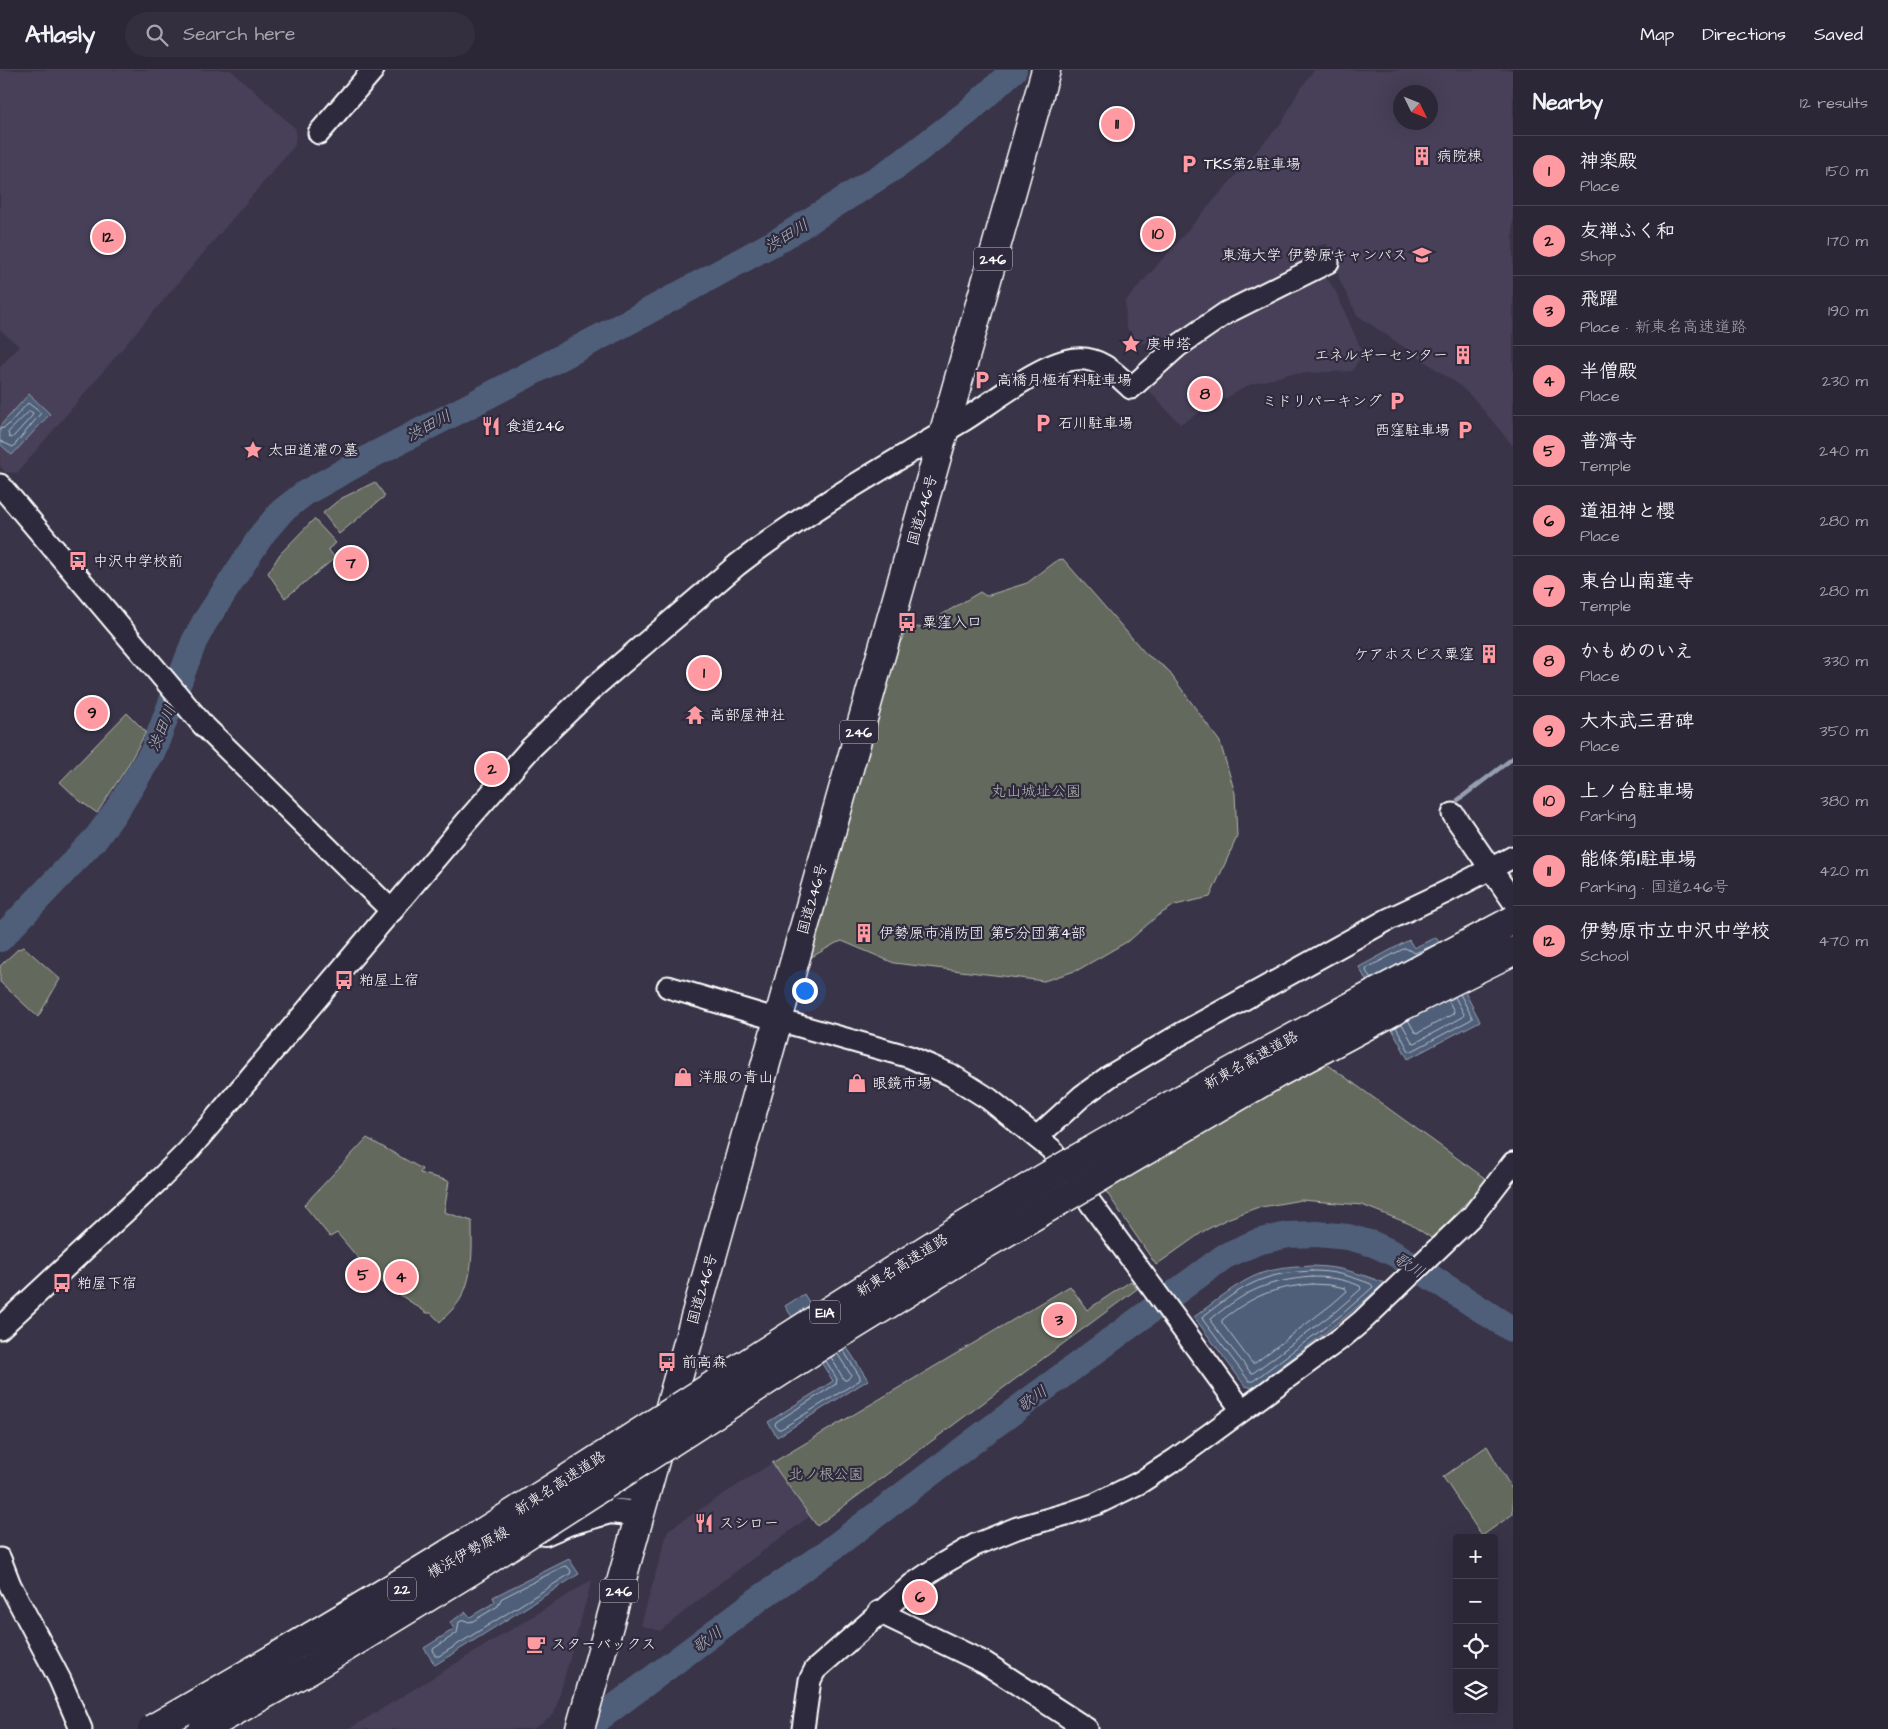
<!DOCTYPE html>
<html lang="en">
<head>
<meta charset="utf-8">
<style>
  :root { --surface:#2c2737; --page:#342f3f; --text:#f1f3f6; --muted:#a6a5ad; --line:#484452; --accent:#ff9aa2 }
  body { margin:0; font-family:"Architects Daughter","Klee One",sans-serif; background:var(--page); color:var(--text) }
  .controls { position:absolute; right:15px; bottom:15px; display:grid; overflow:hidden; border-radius:5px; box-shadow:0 5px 20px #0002 }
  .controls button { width:45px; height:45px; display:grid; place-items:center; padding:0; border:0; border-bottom:1px solid var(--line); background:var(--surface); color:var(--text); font:25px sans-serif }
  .compass { position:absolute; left:1393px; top:15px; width:45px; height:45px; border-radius:50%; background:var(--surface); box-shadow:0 5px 20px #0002; rotate:133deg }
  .you { position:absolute; left:804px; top:920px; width:18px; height:18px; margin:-12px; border:4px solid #fff; border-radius:50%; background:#1a73e8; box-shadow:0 0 0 8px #1a73e833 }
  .badge { display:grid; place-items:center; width:32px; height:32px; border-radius:50%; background:var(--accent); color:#111; font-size:16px; font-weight:700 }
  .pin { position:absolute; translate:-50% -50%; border:2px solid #fff; box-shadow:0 1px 5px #0006 }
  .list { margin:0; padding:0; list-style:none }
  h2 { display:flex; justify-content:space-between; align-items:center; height:65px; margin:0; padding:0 20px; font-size:21px }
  h2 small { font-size:16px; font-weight:400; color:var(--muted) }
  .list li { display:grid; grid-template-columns:32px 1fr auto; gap:15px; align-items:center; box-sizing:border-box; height:70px; padding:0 20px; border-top:1px solid var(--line) }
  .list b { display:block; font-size:19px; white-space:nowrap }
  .list p { margin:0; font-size:16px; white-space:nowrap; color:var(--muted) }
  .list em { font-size:16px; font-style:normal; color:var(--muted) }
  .icon { flex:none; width:28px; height:28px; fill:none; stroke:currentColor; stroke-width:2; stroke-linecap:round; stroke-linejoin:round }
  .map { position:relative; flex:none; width:1513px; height:1659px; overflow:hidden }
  header { display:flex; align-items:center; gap:30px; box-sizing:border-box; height:70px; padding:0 25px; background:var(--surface); border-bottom:1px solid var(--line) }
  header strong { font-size:24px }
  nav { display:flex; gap:28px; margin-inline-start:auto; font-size:18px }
  .search { width:350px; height:45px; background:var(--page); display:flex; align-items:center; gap:12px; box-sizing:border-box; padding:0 18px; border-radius:28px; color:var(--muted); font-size:19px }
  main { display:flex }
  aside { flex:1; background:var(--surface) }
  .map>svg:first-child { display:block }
  .built { fill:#474058; fill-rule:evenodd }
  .green { fill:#646a5d; stroke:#b2b4ae }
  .water { fill:#4f5f79; stroke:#959faf }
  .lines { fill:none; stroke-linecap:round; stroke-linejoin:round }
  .shore { stroke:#b9bfc9; stroke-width:1 }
  .stream { stroke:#959faf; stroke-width:4.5 }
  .river { stroke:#4f5f79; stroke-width:26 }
  .secondary-casing { stroke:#fff; stroke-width:25 }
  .primary-casing { stroke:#fff; stroke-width:28 }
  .highway-casing { stroke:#fff; stroke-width:31 }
  .secondary { stroke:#2f2a3d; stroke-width:21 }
  .primary { stroke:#2f2a3d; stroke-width:24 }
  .highway { stroke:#2f2a3d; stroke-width:28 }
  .highway-bridge-casing { stroke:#fff; stroke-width:31; stroke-linecap:butt }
  .highway-bridge { stroke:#2f2a3d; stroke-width:28 }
  .labels { text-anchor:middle; stroke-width:4.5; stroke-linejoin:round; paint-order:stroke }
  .shield { fill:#2f2a3d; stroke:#c1bfc5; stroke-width:1 }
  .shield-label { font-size:14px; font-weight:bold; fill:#fff }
  .poi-label { font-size:15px; fill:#fff; stroke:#2f2a3d; text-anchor:start }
  .street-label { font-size:15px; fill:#fff; stroke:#2f2a3d }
  .park-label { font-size:15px; fill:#b2b4ae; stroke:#2f2a3d }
  .water-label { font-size:16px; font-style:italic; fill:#b0b7c3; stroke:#2f2a3d }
</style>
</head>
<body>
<header>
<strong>Atlasly</strong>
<div class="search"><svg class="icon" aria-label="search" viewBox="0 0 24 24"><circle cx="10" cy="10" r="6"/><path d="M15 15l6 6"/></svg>Search here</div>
<nav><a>Map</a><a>Directions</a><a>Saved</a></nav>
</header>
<main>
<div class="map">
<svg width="1513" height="1659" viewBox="0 0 1513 1659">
  <rect width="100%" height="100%" fill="#3a3449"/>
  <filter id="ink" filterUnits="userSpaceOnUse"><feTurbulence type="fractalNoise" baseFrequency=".02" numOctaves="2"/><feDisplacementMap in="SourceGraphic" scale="10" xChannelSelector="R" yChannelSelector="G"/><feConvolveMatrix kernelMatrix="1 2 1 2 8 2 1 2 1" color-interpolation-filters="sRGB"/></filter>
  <g filter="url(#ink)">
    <g class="built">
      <polygon points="0,0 231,0 296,59 295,75 17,403 5,402 0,396 0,297 19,276 0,260"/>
      <path d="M1314 0H1513V376L1475 330 1458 314 1357 245 1339 209 1337 197 1327 174 1311 177 1298 192 1243 226 1164 270 1139 274 1126 257 1125 232 1283 51 1298 22ZM1400 22H1430V52H1400Z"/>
      <polygon points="1323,207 1328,210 1335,220 1361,279 1361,287 1352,301 1289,304 1249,315 1180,354 1148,320 1192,281 1218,262 1263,236"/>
      <polygon points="772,1393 810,1446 719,1514 660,1561 641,1555 668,1460"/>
      <polygon points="592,1510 554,1644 534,1659 349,1659"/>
    </g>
    <g class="green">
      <polygon points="375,412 385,426 339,464 323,443 340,429"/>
      <polygon points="314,449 336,473 328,479 335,488 285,528 268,503 280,484"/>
      <polygon points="1063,489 1146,584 1167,599 1220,672 1235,723 1237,767 1210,827 1175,835 1157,846 1130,870 1078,900 1044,911 894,893 842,871 836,873 810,888 892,587 908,558 921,557 980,522 986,526 1027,513 1058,490"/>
      <polygon points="127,643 146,662 127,697 97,743 80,731 60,712"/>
      <polygon points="24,877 60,909 38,947 0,912 0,896 18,879"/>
      <polygon points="1320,989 1486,1109 1486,1111 1433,1169 1410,1154 1362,1135 1301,1130 1256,1138 1227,1149 1204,1161 1156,1195 1101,1114"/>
      <path d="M367 1068 422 1099 420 1103 449 1111 444 1142 472 1151C472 1177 474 1205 461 1228 456 1237 447 1245 440 1252L431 1243H427L375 1208 337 1163 330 1167 304 1135Z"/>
      <polygon points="1131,1211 1137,1219 817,1456 772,1393 1070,1216 1087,1240"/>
      <polygon points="1487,1376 1513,1421 1513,1444 1482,1466 1443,1407"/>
    </g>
    <g class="water">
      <polygon points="29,324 50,344 12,385 0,374 0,356"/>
      <polygon points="1436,867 1480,951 1408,989 1359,897 1409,870 1414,878"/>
      <path d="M1312 1196C1343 1197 1357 1203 1385 1213L1343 1249 1253 1318 1245 1316 1194 1247C1215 1232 1237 1212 1262 1203 1278 1198 1295 1197 1312 1196Z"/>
      <polygon points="804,1224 824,1257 831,1253 868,1310 777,1367 768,1352 833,1311 785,1236"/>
      <polygon points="569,1489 579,1504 435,1595 424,1578 454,1559 450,1552 466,1542 470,1547 495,1532 493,1527"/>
    </g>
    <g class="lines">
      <g class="shore">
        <polygon points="30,341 33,343 32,346 13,367 10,368 8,363"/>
        <polyline points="0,359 6,357 28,333 41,343 13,377 0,371"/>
        <polyline points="1371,909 1366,901 1367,898 1405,878 1415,883 1434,875"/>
        <polyline points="1408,950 1415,962 1418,963 1453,944 1454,941 1448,930"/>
        <polyline points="1402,954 1412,972 1415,973 1463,947 1464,944 1455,927"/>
        <polyline points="1396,957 1409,981 1412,981 1472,949 1472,947 1460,924"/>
        <path d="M1312 1201C1335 1201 1350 1206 1371 1214L1373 1217 1340 1246 1253 1311H1249L1203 1250 1202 1247C1221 1233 1243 1215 1266 1208 1281 1203 1296 1202 1312 1201Z"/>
        <path d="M1312 1207C1329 1207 1344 1209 1360 1216L1361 1219 1336 1241 1253 1303H1251L1211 1252V1249C1247 1220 1266 1211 1312 1207Z"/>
        <path d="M1312 1214 1330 1215 1345 1218 1347 1221 1331 1235 1255 1293H1252L1222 1253V1250C1254 1225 1272 1218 1312 1214Z"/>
        <polyline points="831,1287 844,1310 847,1310 851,1305 837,1283"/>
        <polyline points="826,1291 837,1309 836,1314 776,1352 775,1355 778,1359 781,1359 860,1310 860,1307 843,1280"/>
        <polygon points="565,1496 568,1497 571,1501 570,1504 439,1586 435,1586 433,1579 457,1563 459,1552 464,1550 469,1552 473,1551 498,1536 501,1529"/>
      </g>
      <polyline class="stream" points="1458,730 1513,688"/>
      <g class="river">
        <polyline points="0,869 97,767 120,735 153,681 194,572 204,553 263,463 282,441 305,423 375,384 465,338 632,250 779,170 900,94 968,42 1014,0"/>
        <polyline points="585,1659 760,1528 826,1483 987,1361 1225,1186 1257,1172 1288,1165 1317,1164 1348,1167 1373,1174 1395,1184 1513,1260"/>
      </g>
      <g class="secondary-casing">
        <g id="secondary">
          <polyline points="319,63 373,0"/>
          <polyline points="0,415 202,654 392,841"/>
          <polyline points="1453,744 1513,831"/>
          <polyline points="668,917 778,950 910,987 951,1005 989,1029 1051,1079 1242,1340"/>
          <polyline points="1037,1067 1082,1026 1110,1006 1179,965 1389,849 1446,822 1513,787"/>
          <path d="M0 1258 161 1108 188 1081 467 751 531 678 594 617 737 495C808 440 887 396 964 350 993 332 1044 291 1076 289 1100 287 1115 303 1131 318L1178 276 1226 243 1328 192"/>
          <polyline points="0,1489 10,1515 60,1610 81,1659"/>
          <polyline points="879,1542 985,1593 1087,1659"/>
          <polyline points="803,1659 810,1610 815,1600 913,1514 944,1493 975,1475 1017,1458 1070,1443 1096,1434 1139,1413 1176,1389 1344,1266 1362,1251 1473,1145 1513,1093"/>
        </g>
      </g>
      <g class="primary-casing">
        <g id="primary">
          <polyline points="593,1423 616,1417 646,1419"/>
          <polyline points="545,1463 568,1453 610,1441 640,1444"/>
        </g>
      </g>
      <g class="highway-casing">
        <polyline id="highway" points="580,1659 778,950 1046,0"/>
      </g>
      <use href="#secondary" class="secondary"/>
      <use href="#primary" class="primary"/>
      <use href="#highway" class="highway"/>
      <g class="highway-bridge-casing">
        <g id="highway-bridge">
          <path d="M152 1659C258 1598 363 1537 467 1472 634 1368 797 1259 964 1156 1143 1047 1328 948 1513 850"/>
          <polyline points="203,1659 310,1599 477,1497 819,1277 981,1177 1278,1003 1403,936 1513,881"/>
        </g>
      </g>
      <use href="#highway-bridge" class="highway-bridge"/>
    </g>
  </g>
  <defs>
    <g id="building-bare" transform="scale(1.5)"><path d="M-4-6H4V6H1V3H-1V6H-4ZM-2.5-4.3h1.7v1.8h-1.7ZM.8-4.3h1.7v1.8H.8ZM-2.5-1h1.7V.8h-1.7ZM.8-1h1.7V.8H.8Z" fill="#ff9aa2" stroke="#2f2a3d" stroke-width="2.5" paint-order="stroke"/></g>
    <g id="parking-bare" transform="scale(1.5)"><path d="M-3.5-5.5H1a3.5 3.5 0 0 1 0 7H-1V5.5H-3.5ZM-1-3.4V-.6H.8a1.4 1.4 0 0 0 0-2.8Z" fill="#ff9aa2" stroke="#2f2a3d" stroke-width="2.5" paint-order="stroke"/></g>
    <g id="university-bare" transform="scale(1.5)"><path d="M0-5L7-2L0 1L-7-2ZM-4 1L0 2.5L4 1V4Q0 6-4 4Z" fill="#ff9aa2" stroke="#2f2a3d" stroke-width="2.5" paint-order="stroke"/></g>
    <g id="sight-bare" transform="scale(1.5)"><path d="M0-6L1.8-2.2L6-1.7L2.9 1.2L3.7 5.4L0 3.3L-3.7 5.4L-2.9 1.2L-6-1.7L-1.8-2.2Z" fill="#ff9aa2" stroke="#2f2a3d" stroke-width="2.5" paint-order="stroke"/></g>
    <g id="restaurant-bare" transform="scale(1.5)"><path d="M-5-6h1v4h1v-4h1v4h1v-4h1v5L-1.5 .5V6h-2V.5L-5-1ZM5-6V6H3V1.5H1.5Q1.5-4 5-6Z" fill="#ff9aa2" stroke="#2f2a3d" stroke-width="2.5" paint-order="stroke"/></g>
    <g id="bus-bare" transform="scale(1.5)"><path d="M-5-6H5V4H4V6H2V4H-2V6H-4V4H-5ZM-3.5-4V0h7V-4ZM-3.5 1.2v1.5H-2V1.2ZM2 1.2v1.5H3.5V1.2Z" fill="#ff9aa2" stroke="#2f2a3d" stroke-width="2.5" paint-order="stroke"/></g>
    <g id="temple-bare" transform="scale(1.5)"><path d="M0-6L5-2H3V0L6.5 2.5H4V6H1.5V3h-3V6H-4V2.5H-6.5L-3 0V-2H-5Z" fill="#ff9aa2" stroke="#2f2a3d" stroke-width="2.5" paint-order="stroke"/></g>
    <g id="shop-bare" transform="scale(1.5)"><path d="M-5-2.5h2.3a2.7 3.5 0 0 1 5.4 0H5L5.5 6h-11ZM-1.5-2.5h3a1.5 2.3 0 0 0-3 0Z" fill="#ff9aa2" stroke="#2f2a3d" stroke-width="2.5" paint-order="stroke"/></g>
    <g id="cafe-bare" transform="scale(1.5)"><path d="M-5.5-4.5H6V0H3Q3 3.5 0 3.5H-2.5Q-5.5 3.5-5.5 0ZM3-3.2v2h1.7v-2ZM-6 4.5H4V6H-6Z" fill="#ff9aa2" stroke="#2f2a3d" stroke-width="2.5" paint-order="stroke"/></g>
  </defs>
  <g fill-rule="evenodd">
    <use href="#building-bare" x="1422" y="86"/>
    <use href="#parking-bare" x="1189" y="94"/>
    <use href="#university-bare" x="1422" y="185"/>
    <use href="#sight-bare" x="1131" y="274"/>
    <use href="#building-bare" x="1463" y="285"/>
    <use href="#parking-bare" x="982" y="310"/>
    <use href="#parking-bare" x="1397" y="331"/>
    <use href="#parking-bare" x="1043" y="353"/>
    <use href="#restaurant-bare" x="491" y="356"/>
    <use href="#parking-bare" x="1465" y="360"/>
    <use href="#sight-bare" x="253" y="380"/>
    <use href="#bus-bare" x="78" y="491"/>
    <use href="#bus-bare" x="907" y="552"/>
    <use href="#building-bare" x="1489" y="584"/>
    <use href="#temple-bare" x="695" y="645"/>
    <use href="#building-bare" x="864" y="863"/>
    <use href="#bus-bare" x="344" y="910"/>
    <use href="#shop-bare" x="683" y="1007"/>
    <use href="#shop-bare" x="857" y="1013"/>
    <use href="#bus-bare" x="62" y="1213"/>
    <use href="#bus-bare" x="667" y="1292"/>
    <use href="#restaurant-bare" x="704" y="1453"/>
    <use href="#cafe-bare" x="536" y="1574"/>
  </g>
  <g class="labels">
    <g class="shield">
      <rect x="974" y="177.5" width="38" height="23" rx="4"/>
      <rect x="840" y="650.5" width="38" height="23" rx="4"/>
      <rect x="810" y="1230.5" width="30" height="23" rx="4"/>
      <rect x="388" y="1507.5" width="28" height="23" rx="4"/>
      <rect x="600" y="1509.5" width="38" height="23" rx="4"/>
    </g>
    <g class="shield-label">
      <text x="993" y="194">246</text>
      <text x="859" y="667">246</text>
      <text x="825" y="1247">E1A</text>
      <text x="402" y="1524">22</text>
      <text x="619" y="1526">246</text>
    </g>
    <g class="poi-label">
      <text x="1437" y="91">病院棟</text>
      <text x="1204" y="99">TKS第2駐車場</text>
      <text x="1407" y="190" text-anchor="end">東海大学 伊勢原キャンパス</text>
      <text x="1146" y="279">庚申塔</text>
      <text x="1448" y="290" text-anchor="end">エネルギーセンター</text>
      <text x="997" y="315">高橋月極有料駐車場</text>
      <text x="1382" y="336" text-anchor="end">ミドリパーキング</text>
      <text x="1058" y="358">石川駐車場</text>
      <text x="506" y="361">食道246</text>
      <text x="1450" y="365" text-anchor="end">西窪駐車場</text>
      <text x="268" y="385">太田道灌の墓</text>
      <text x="93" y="496">中沢中学校前</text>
      <text x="922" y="557">粟窪入口</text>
      <text x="1474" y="589" text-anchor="end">ケアホスピス粟窪</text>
      <text x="710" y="650">高部屋神社</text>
      <text x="879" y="868">伊勢原市消防団 第5分団第4部</text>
      <text x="359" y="915">粕屋上宿</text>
      <text x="698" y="1012">洋服の青山</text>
      <text x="872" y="1018">眼鏡市場</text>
      <text x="77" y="1218">粕屋下宿</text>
      <text x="682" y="1297">前高森</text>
      <text x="719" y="1458">スシロー</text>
      <text x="551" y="1579">スターバックス</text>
    </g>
    <g class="street-label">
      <text transform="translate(922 440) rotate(-74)" y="5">国道246号</text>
      <text transform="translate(812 829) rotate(-74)" y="5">国道246号</text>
      <text transform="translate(1251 990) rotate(-29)" y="5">新東名高速道路</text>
      <text transform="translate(902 1195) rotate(-32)" y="5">新東名高速道路</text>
      <text transform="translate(702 1219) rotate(-74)" y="5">国道246号</text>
      <text transform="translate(560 1413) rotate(-33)" y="5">新東名高速道路</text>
      <text transform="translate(468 1482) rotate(-29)" y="5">横浜伊勢原線</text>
    </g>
    <g class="park-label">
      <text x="1036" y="726">丸山城址公園</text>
      <text x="826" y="1409">北ノ根公園</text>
    </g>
    <g class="water-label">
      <text transform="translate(786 165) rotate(-31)" y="6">渋田川</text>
      <text transform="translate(428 355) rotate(-28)" y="6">渋田川</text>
      <text transform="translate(161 658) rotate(-67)" y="6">渋田川</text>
      <text transform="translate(1410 1195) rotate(32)" y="6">歌川</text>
      <text transform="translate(1032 1328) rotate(-36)" y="6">歌川</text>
      <text transform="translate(707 1569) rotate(-36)" y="6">歌川</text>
    </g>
  </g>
</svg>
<div class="controls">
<button>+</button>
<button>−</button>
<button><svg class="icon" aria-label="locate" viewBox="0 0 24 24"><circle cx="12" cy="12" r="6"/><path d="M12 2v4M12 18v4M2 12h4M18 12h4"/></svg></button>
<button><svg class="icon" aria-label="layers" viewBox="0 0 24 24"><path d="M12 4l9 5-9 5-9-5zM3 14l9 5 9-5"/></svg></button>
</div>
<svg class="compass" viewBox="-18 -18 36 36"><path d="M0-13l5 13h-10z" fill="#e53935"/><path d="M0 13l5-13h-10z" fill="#a6a5ad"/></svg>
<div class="you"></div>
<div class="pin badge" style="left:704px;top:603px">1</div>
<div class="pin badge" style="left:492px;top:699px">2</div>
<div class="pin badge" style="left:1059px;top:1250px">3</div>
<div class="pin badge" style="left:401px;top:1207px">4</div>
<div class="pin badge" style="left:363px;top:1205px">5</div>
<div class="pin badge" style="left:920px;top:1527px">6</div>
<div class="pin badge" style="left:351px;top:493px">7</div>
<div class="pin badge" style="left:1205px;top:324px">8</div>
<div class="pin badge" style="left:92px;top:643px">9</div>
<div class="pin badge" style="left:1158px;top:164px">10</div>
<div class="pin badge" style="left:1117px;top:54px">11</div>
<div class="pin badge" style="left:108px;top:167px">12</div>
</div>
<aside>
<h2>Nearby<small>12 results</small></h2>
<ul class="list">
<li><span class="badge">1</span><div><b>神楽殿</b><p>Place</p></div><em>150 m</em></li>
<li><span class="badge">2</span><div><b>友禅ふく和</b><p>Shop</p></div><em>170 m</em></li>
<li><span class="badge">3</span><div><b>飛躍</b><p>Place · 新東名高速道路</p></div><em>190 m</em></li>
<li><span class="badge">4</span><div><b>半僧殿</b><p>Place</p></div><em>230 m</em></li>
<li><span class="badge">5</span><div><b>普濟寺</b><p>Temple</p></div><em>240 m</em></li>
<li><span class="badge">6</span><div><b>道祖神と櫻</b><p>Place</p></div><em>280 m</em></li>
<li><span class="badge">7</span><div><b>東台山南蓮寺</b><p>Temple</p></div><em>280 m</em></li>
<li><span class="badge">8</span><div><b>かもめのいえ</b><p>Place</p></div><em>330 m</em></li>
<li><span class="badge">9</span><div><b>大木武三君碑</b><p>Place</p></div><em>350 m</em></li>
<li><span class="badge">10</span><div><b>上ノ台駐車場</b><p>Parking</p></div><em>380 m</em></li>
<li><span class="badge">11</span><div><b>能條第1駐車場</b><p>Parking · 国道246号</p></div><em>420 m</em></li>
<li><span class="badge">12</span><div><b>伊勢原市立中沢中学校</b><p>School</p></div><em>470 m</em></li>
</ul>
</aside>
</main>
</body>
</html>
